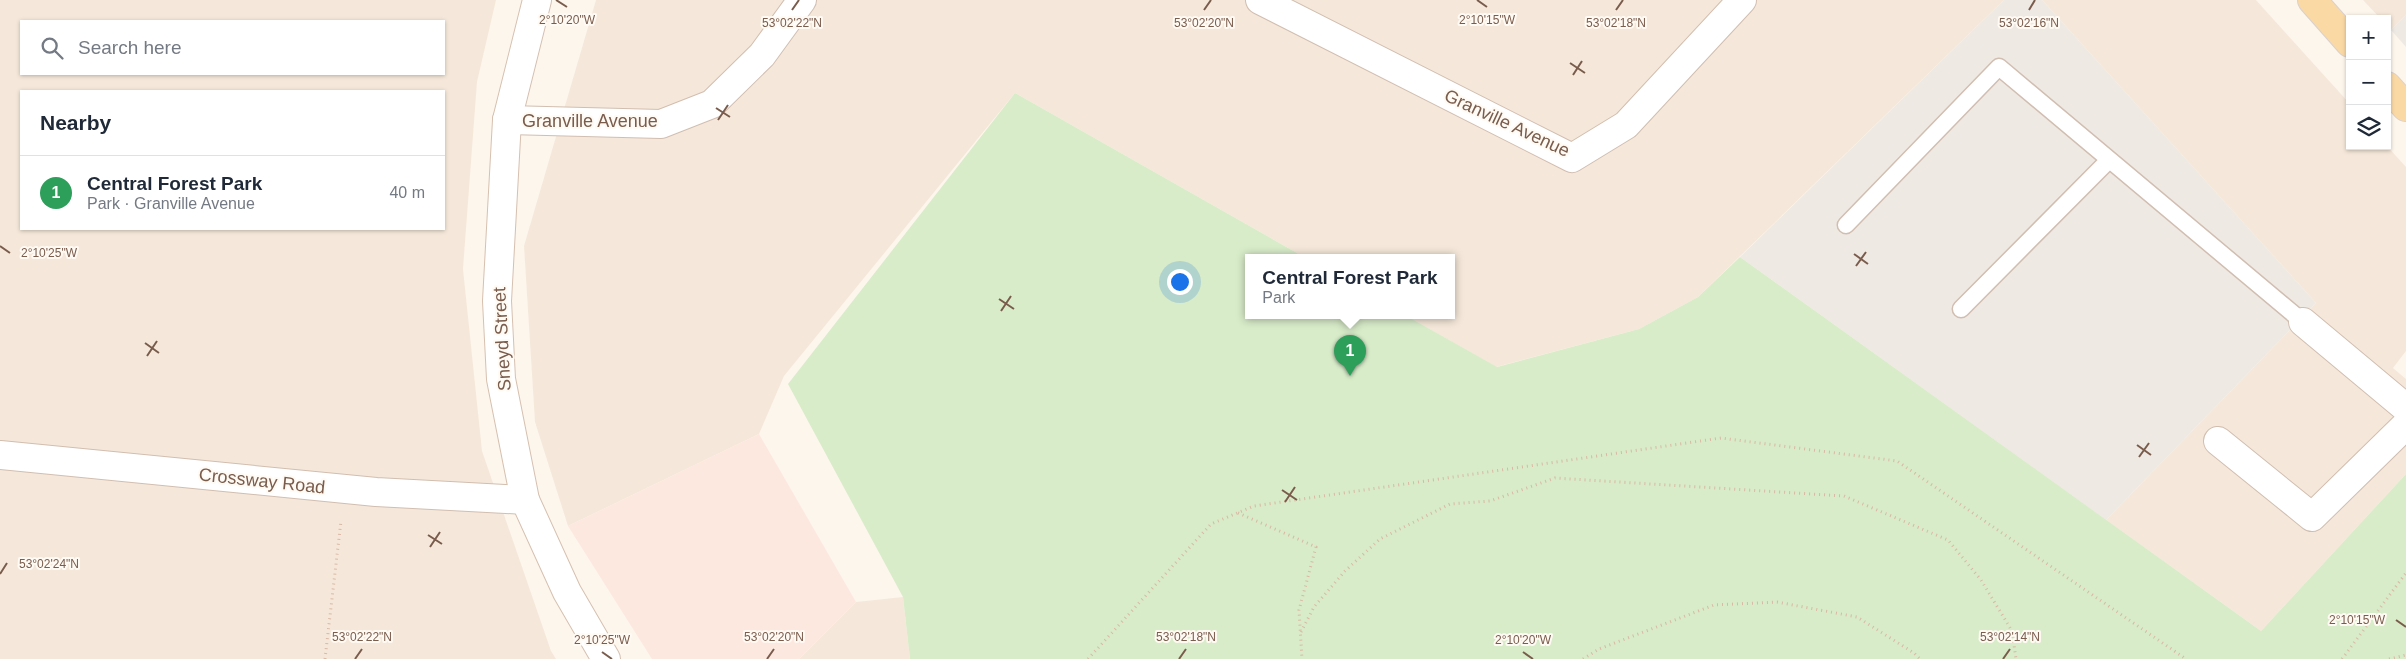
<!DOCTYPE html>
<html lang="en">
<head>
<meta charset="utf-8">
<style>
  :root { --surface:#fff; --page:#f6f6f7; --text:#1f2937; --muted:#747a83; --line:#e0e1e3; --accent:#e76f51 }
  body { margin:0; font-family:Arial,sans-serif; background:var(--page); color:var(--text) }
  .controls { position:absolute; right:15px; top:15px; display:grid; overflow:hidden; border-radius:0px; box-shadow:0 1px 4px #0004 }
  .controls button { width:45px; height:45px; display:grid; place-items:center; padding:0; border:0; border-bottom:1px solid var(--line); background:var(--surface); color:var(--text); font:25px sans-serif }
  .you { position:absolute; left:1179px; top:281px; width:18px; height:18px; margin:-12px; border:4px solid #fff; border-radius:50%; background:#1a73e8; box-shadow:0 0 0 8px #1a73e833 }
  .badge { display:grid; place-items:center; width:32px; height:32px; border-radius:50%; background:var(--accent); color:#fff; font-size:16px; font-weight:700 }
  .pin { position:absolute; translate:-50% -41px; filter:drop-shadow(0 1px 2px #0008) }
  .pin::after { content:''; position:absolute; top:26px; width:18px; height:15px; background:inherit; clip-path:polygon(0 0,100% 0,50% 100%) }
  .popup { position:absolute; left:1245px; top:254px; width:210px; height:65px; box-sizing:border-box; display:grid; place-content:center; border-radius:0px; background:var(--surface); filter:drop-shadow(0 1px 4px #0005); font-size:16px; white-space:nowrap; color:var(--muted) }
  .popup b { font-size:19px; color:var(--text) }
  .popup::after { content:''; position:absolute; left:50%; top:100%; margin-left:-10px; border:10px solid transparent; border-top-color:var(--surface) }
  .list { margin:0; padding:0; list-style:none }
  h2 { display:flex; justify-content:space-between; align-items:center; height:65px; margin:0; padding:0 20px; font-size:21px }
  h2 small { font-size:16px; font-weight:400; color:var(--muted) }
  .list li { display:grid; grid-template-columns:32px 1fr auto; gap:15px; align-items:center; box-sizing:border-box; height:75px; padding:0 20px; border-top:1px solid var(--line) }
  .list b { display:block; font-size:19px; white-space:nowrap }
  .list p { margin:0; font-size:16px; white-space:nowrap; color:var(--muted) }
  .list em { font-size:16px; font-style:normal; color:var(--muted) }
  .icon { flex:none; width:28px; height:28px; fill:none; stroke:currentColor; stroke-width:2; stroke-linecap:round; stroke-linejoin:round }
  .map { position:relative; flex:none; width:2406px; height:659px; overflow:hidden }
  .search { position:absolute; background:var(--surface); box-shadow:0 1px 4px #0004; left:20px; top:20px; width:425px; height:55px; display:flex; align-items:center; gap:12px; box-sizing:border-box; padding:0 18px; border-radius:0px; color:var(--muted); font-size:19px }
  .panel { position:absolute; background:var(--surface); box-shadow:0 1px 4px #0004; left:20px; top:90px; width:425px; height:140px; border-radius:0px }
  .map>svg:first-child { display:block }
  .residential { fill:#f5e8da; fill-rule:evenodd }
  .commercial { fill:#fde8e0 }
  .industrial { fill:#efe9e4 }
  .green { fill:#d8ecc9 }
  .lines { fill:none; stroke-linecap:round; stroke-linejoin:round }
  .lane-casing { stroke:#d1beb0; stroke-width:19 }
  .street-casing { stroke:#d1beb0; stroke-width:30 }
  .secondary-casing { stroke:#d6c0b0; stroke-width:30 }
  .primary-casing { stroke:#dad1cd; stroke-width:30 }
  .path { stroke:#d9b8a5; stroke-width:3; stroke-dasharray:1 4; stroke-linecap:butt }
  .lane { stroke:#fff; stroke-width:16 }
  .street { stroke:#fff; stroke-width:28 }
  .secondary { stroke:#fff; stroke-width:28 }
  .primary { stroke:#fbd9a5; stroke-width:28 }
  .ticks { fill:none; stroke:#7a5c4d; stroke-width:2 }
  .labels { text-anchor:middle; stroke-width:4; stroke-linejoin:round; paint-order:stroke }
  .street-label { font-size:18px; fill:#7a5c4d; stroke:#fffaf3 }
  .ticks-label { font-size:12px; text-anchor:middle; fill:#7a5c4d; stroke:#fffaf3; stroke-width:4; stroke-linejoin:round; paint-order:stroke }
</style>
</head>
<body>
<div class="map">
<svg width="2406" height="659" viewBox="0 0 2406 659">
  <rect width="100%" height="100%" fill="#fdf6ec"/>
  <g class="residential">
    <path d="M0 0H496L477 82 463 269 482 451 551 651 556 659H0ZM21 21H444V74H21ZM21 91H444V229H21Z"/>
    <polygon points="596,0 2004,0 1698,297 1639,329 1496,367 1405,315 1451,315 1451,257 1304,257 1015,93 784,376 759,434 568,526 535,422 524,246"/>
    <polygon points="2042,0 2256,0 2350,104 2350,146 2387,146 2406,167 2406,351 2393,368 2406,379 2406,474 2261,631 2106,520 2316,303"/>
    <polygon points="2363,0 2406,0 2406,15 2391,30 2387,26 2387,19 2381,19"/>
    <polygon points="903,597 910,659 799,659 856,602"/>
  </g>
  <polygon class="commercial" points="759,434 856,602 799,659 652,659 568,526"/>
  <g class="industrial">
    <polygon points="2004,0 2042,0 2316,303 2106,520 1740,257"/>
    <polygon points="2406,15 2406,47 2391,30"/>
  </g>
  <polygon class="green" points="1015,93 1304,257 1249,257 1249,315 1405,315 1497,367 1639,329 1698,297 1740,257 2261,631 2406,474 2406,659 910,659 903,597 788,384"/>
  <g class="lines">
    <g class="lane-casing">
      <g id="lane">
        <polyline points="1846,225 1999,67 2303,322"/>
        <polyline points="1961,309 2109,160"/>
      </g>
    </g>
    <g class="street-casing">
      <g id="street">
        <polyline points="1260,0 1572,158 1626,125 1742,0"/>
        <polyline points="507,120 661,124 712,104 762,55 802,0"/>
        <polyline points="2303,322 2406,408"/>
        <polyline points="2218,441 2312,517 2406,425"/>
        <polyline points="0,455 376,492 525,500"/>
      </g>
    </g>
    <g class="secondary-casing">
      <polyline id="secondary" points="537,0 507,120 497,301 501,379 525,500 567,592 606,659"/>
    </g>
    <g class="primary-casing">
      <g id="primary">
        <polyline points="2312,0 2350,43"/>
        <polyline points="2387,86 2406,107"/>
      </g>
    </g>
    <g class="path">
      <polyline points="1238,513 1316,547 1299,610 1302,659"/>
      <polyline points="1301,632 1314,607 1345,571 1380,539 1450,504 1490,501 1555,478 1844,496 1948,540 1981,580 2012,631 2016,659"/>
      <polyline points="325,659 341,521"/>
      <polyline points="1088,659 1211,524 1254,506 1721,438 1897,461 2186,659"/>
      <polyline points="1583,659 1599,649 1714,605 1777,602 1857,617 1914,653 1920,659"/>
      <polyline points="2342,659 2406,573"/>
      <polyline points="2389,659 2406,655"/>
    </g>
    <use href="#lane" class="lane"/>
    <use href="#street" class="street"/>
    <use href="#secondary" class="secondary"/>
    <use href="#primary" class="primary"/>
  </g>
  <path class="ticks" d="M556 0 567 7M1477 0 1487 7M792 10 799 0M1204 10 1211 0M1616 10 1623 0M2029 10 2035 0M1570 63 1585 73M1573 75 1582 61M716 108 730 117M718 120 728 105M0 246 10 253M1854 254 1868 264M1856 266 1866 252M999 299 1014 309M1001 311 1011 296M145 343 159 353M147 356 157 341M2137 445 2151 455M2139 457 2149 443M1282 490 1297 500M1285 502 1295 487M428 535 442 544M430 547 440 532M0 574 7 563M2396 620 2406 627M602 652 612 659M1523 652 1533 659M355 659 362 649M767 659 774 649M1179 659 1186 649M2003 659 2010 649"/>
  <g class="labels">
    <g class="street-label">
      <text x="590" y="127">Granville Avenue</text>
      <text transform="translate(1507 123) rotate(25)" y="6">Granville Avenue</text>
      <text transform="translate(502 339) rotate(-93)" y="6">Sneyd Street</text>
      <text transform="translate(262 481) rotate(6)" y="6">Crossway Road</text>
    </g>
  </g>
  <g class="ticks-label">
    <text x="567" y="24">2°10'20"W</text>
    <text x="1487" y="24">2°10'15"W</text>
    <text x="1616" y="27">53°02'18"N</text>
    <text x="792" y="27">53°02'22"N</text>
    <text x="1204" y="27">53°02'20"N</text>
    <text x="2029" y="27">53°02'16"N</text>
    <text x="49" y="257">2°10'25"W</text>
    <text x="49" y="568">53°02'24"N</text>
    <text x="2357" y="624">2°10'15"W</text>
    <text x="362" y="641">53°02'22"N</text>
    <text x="774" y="641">53°02'20"N</text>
    <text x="1186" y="641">53°02'18"N</text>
    <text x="2010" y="641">53°02'14"N</text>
    <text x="602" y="644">2°10'25"W</text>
    <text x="1523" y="644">2°10'20"W</text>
  </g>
</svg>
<div class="controls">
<button>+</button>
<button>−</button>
<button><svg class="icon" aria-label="layers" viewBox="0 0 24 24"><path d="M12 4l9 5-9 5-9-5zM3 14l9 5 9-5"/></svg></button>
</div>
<div class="you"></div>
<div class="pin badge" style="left:1350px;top:376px;background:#2e9e5b">1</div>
<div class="popup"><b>Central Forest Park</b>Park</div>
<div class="search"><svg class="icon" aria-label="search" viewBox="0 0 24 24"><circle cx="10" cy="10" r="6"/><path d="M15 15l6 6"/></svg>Search here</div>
<section class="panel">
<h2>Nearby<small></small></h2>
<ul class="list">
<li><span class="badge" style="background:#2e9e5b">1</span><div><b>Central Forest Park</b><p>Park · Granville Avenue</p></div><em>40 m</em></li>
</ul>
</section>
</div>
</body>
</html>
